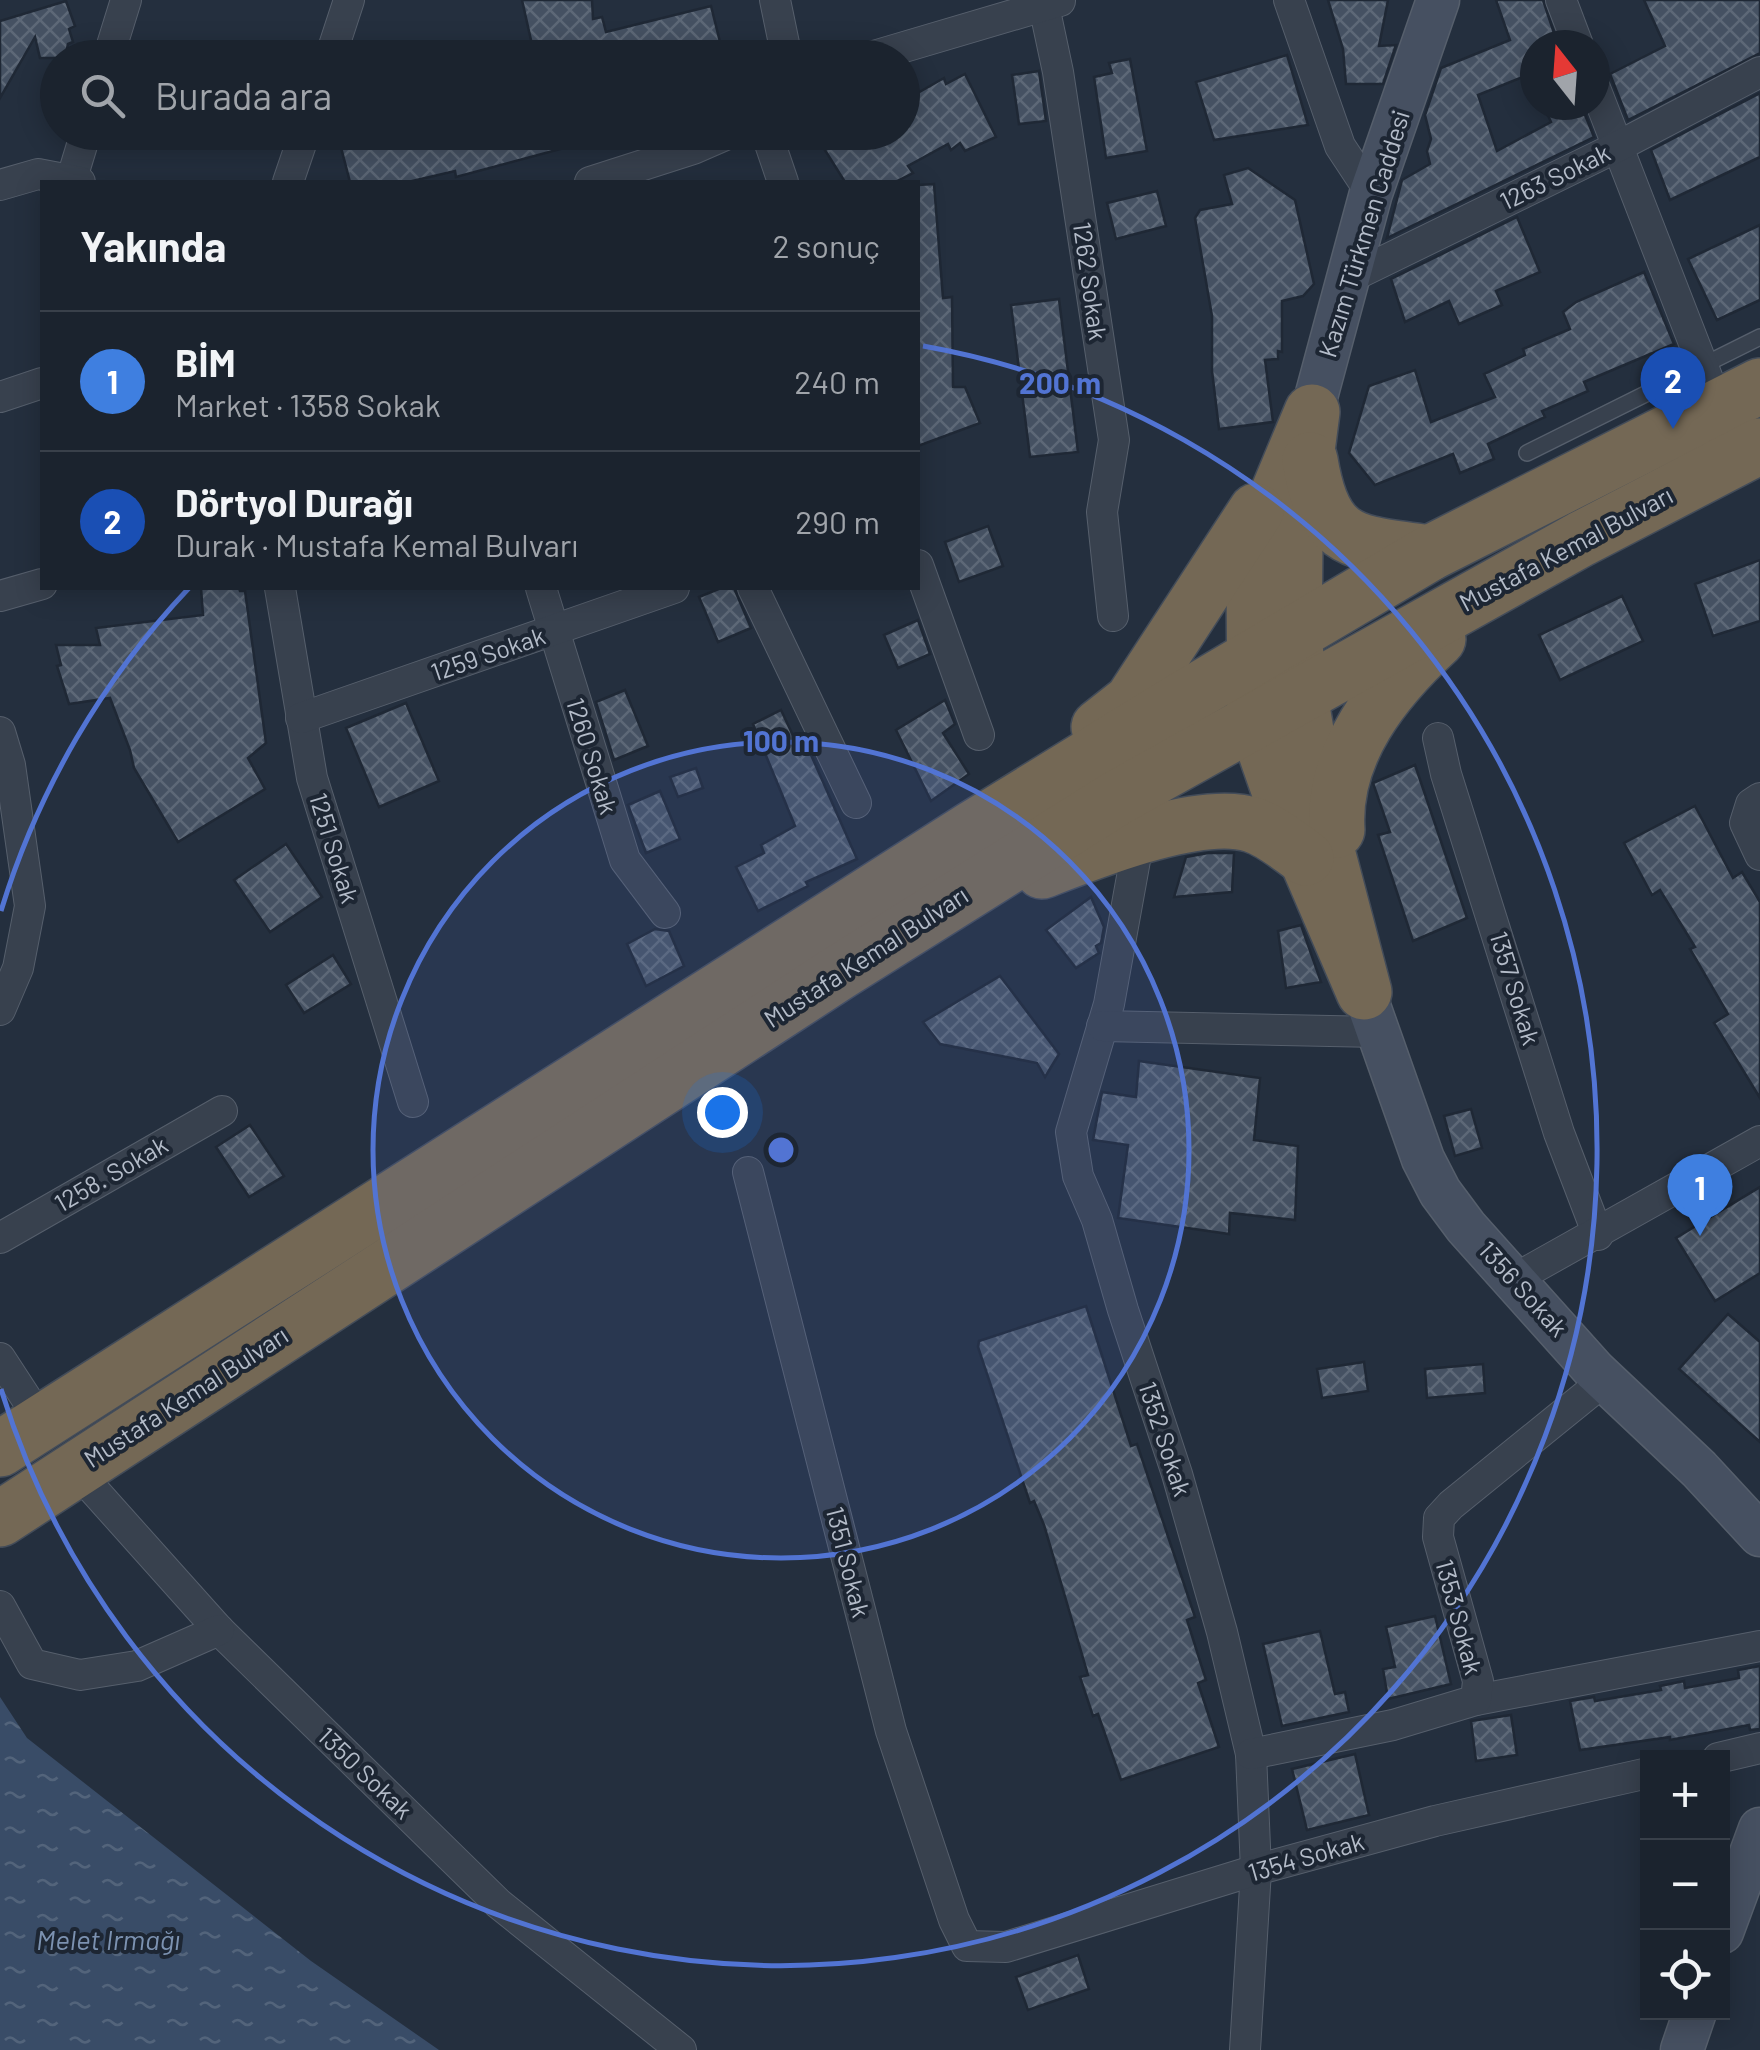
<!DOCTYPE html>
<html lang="tr">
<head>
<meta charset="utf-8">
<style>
  :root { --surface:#1b232e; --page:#282f3a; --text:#f1f3f6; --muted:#a0a4aa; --line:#39404a; --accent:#8ab4f8 }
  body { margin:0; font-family:Barlow,sans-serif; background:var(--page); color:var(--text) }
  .controls { position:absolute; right:30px; bottom:30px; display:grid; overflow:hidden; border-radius:0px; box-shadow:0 5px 25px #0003 }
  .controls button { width:90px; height:90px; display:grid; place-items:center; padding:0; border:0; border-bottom:2px solid var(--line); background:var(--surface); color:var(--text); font:50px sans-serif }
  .compass { position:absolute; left:1520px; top:30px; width:90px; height:90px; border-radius:50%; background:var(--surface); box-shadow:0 5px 25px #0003; rotate:343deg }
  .you { position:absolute; left:722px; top:1112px; width:35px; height:35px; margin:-25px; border:8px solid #fff; border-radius:50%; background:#1a73e8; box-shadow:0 0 0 15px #1a73e833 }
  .badge { display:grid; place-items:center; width:65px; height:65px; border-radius:50%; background:var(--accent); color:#fff; font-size:32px; font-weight:700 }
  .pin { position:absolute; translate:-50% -82px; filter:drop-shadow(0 2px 5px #0008) }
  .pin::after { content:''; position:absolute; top:52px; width:35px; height:30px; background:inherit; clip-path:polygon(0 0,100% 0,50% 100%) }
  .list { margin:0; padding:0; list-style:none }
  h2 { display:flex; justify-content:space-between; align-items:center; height:130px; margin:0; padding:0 40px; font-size:42px }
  h2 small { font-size:32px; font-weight:400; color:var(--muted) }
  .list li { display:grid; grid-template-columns:65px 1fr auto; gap:30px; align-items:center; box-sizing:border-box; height:140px; padding:0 40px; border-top:2px solid var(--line) }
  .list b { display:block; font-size:38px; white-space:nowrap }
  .list p { margin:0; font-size:32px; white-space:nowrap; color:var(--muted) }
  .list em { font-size:32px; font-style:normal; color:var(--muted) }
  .icon { flex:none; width:55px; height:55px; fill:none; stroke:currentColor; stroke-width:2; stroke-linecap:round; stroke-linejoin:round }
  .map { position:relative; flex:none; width:1760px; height:2050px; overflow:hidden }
  .search { position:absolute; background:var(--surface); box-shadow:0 5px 25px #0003; left:40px; top:40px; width:880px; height:110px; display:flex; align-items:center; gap:25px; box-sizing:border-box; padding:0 35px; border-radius:55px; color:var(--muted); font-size:38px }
  .panel { position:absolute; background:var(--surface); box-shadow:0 5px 25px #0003; left:40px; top:180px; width:880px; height:410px; border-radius:0px }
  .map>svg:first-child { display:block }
  .water { fill:url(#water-ripples) }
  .building { fill:url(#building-cross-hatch); stroke:#1f2835; stroke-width:2.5 }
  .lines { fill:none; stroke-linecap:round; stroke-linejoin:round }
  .lane-casing { stroke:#565f6c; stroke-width:18 }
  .street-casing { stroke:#565f6c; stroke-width:32 }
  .secondary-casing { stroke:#565f6c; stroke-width:45 }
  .highway-casing { stroke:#434c59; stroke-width:58 }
  .lane { stroke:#38414e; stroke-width:15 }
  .street { stroke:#38414e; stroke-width:30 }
  .secondary { stroke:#465061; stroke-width:42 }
  .highway { stroke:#746855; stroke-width:55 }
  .ring { fill:none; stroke:#5274d3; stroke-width:5 }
  .labels { text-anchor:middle; stroke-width:8; stroke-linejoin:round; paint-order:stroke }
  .street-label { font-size:25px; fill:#b4bcc9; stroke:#1d2633 }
  .water-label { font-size:28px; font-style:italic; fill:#7c92b1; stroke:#1d2633 }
  .centre { fill:#5274d3; stroke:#1d2633; stroke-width:5 }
  .ring-label { font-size:30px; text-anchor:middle; font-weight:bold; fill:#5274d3; stroke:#1d2633; stroke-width:8; stroke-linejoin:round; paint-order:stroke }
</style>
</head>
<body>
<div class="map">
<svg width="1760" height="2050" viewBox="0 0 1760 2050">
  <defs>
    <pattern id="water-ripples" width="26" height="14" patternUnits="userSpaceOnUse" patternTransform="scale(2.5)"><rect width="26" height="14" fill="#394c67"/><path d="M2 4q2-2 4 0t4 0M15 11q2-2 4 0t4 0" fill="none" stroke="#53647b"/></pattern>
    <pattern id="building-cross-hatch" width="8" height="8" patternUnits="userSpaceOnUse" patternTransform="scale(2.5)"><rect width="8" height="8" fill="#455162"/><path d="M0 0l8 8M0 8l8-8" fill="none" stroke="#5d6877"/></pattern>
  </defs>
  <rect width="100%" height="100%" fill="#242f3e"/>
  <polygon class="water" points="0,1697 27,1738 311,1961 439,2050 0,2050"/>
  <g class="building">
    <polygon points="522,0 592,0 593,19 602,17 606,32 711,6 724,58 535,58"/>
    <polygon points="1328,0 1388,0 1379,46 1396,45 1383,84 1346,84 1343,49"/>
    <polygon points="1496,0 1543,0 1558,45 1535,45 1535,72 1478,95 1497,151 1551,122 1543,105 1581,105 1594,137 1387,238 1402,180 1430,164 1427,151 1431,139 1425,115 1441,68 1510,40"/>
    <polygon points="1644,0 1760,0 1760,53 1628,120 1610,74 1665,46"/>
    <polygon points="66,1 75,26 69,29 73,42 68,44 65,58 40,58 35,37 0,98 0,21"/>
    <polygon points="1287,55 1308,125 1214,140 1196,82"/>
    <polygon points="1130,59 1147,151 1106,158 1094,77 1112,73 1109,63"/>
    <polygon points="1039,71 1046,121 1019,124 1012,75"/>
    <polygon points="965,74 996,137 965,151 960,143 951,150 948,144 908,166 913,173 895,182 845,182 823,147 849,132 902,132 902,102 944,78 946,84"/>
    <polygon points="1760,93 1760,157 1670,200 1651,150"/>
    <polygon points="337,132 589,132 590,141 456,177 455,171 408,182 350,182"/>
    <polygon points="1248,168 1295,200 1314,284 1303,296 1282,301 1282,352 1278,351 1278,359 1265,360 1273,422 1219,429 1212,371 1212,316 1195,218 1200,210 1232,204 1224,175"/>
    <polygon points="934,184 943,298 952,297 953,387 965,387 980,423 918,446 918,185"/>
    <polygon points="1157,191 1166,226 1116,239 1107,203"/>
    <polygon points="1517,217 1540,272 1496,291 1502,305 1459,324 1449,301 1405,322 1391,279"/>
    <polygon points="1760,225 1760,300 1717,320 1688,259"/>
    <polygon points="1644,272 1674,344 1584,382 1588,391 1542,411 1545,417 1488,444 1494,459 1460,473 1453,454 1375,485 1349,453 1369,386 1415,370 1431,422 1495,397 1484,374 1525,355 1523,349 1570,329 1563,312 1576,302"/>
    <polygon points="1059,299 1078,452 1030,457 1011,305"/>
    <polygon points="988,526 1003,566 959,582 945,542"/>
    <polygon points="1760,560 1760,621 1713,636 1695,584"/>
    <polygon points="201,588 239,588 240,591 245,591 266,743 248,758 265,789 178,842 134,768 130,750 110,698 69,704 57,666 61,665 56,645 100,645 96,628 203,615"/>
    <polygon points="721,588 734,588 751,628 718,642 699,597"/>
    <polygon points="1622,596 1643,641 1560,680 1539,635"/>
    <polygon points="918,620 930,654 898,668 884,635"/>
    <polygon points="625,690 648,746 614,760 596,702"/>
    <polygon points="945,700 955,724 943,733 969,774 931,801 896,730"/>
    <polygon points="406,703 439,781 379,807 346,728"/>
    <polygon points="781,710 796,742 804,739 857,859 806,882 808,886 758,911 736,867 764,853 761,845 795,826 753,724"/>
    <polygon points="1415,765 1467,918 1413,941 1378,835 1390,832 1373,783"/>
    <polygon points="696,768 703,788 678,797 670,777"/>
    <polygon points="660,791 680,839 646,853 628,805"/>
    <polygon points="1695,806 1733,878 1742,872 1760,902 1760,1098 1714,1023 1728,1014 1690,949 1695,947 1660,890 1652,895 1624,843"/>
    <polygon points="286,844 322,897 270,932 234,880"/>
    <polygon points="1208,853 1234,853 1232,892 1174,897 1186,857"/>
    <polygon points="1091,897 1104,927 1101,943 1096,946 1099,953 1076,968 1046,930"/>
    <polygon points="1301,925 1321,982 1286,988 1278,931"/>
    <polygon points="655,929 669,931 684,966 646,986 627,944"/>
    <polygon points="333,955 351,984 304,1013 286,985"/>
    <polygon points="1000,976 1059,1054 1045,1077 1037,1063 940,1044 923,1022"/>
    <polygon points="1139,1061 1260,1078 1254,1140 1298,1146 1295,1220 1230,1213 1229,1234 1118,1218 1128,1145 1093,1140 1102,1092 1136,1097"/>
    <polygon points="1471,1109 1482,1148 1455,1156 1444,1116"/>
    <polygon points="250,1125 284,1176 249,1197 216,1147"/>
    <polygon points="1760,1187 1760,1273 1715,1301 1676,1238"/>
    <polygon points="1086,1306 1131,1446 1137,1444 1195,1617 1187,1620 1206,1680 1198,1683 1219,1747 1121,1780 1098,1714 1093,1716 1080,1677 1088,1675 1044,1525 1034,1501 1030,1503 978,1347 979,1341"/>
    <polygon points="1728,1314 1760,1342 1760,1442 1679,1369"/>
    <polygon points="1364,1362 1368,1391 1322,1398 1317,1369"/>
    <polygon points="1483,1364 1485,1393 1427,1398 1425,1369"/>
    <polygon points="1435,1616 1451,1684 1388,1699 1383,1669 1395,1667 1386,1627"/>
    <polygon points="1320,1631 1335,1694 1345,1692 1349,1712 1282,1726 1263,1644"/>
    <polygon points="1760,1666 1760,1729 1750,1730 1749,1725 1670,1740 1670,1737 1580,1750 1570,1701 1594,1697 1595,1701 1661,1690 1660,1686 1684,1681 1685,1688 1739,1678 1738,1670"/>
    <polygon points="1511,1715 1517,1755 1476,1761 1471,1721"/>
    <polygon points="1355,1754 1369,1815 1307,1830 1292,1769"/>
    <polygon points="1078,1955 1089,1989 1028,2010 1016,1977"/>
  </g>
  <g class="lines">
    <g class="lane-casing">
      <polyline id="lane" points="1527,453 1760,337"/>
    </g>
    <g class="street-casing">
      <g id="street">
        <polyline points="775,0 787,58"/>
        <polyline points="1289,0 1340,146 1371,193"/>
        <polyline points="1561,0 1578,45"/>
        <polyline points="1044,6 1058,72 1114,440 1102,512 1113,616"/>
        <polyline points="108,58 126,0"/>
        <polyline points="330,58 349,0"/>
        <polyline points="867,58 1060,1"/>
        <polyline points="1595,88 1718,405"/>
        <polyline points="766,132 783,182"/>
        <polyline points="72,178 86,132"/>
        <polyline points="288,182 305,132"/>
        <polyline points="590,182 693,149 732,132"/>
        <polyline points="0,185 38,174 80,182"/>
        <polyline points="1349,278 1617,147 1760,72"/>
        <polyline points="0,397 42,383"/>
        <polyline points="918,565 979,735"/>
        <polyline points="280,588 312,778 413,1102"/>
        <polyline points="541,588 625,860 665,913"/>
        <polyline points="753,588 856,803"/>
        <polyline points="0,596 42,584"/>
        <polyline points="301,718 674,588"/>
        <polyline points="0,732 10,765 30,906 18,968 0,1010"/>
        <polyline points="1438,738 1446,774 1559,1133 1598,1235"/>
        <polyline points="1760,798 1751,804 1745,823 1760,855"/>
        <polyline points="1139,838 1109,1004 1071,1132 1078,1176 1097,1220 1123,1310 1177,1474 1222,1632 1251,1754 1256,1870 1245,2050"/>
        <polyline points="1102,1026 1378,1032"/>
        <polyline points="748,1172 891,1731 954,1920 967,1946 1006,1947 1256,1870 1435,1821 1648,1773"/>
        <polyline points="0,1238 222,1111"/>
        <polyline points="1516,1278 1760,1141"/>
        <polyline points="0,1358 43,1424"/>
        <polyline points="75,1469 219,1630 499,1904 681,2050"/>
        <polyline points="0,1606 32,1664 80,1675 137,1666 219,1630"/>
        <polyline points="1476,1700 1760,1646"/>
        <polyline points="1251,1754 1393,1725 1476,1700 1478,1681 1438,1537 1439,1518 1451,1505 1605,1380"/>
        <polyline points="1718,1758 1760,1748"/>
      </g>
    </g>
    <g class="secondary-casing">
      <g id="secondary">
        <polyline points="1312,412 1371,193 1438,0"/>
        <polyline points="1364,992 1423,1159 1440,1192 1466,1227 1595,1371 1699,1469 1760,1535"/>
        <polyline points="1722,1932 1760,1829"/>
        <polyline points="1682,2050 1695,2012"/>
      </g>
    </g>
    <g class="highway-casing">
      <g id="highway">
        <polygon points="1312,412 1295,543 1294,635 1300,696 1327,851 1364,992 1287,813 1255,721 1254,572 1263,529"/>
        <path d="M1310 460C1324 547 1355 542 1430 553"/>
        <polyline points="1099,727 1132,701 1256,511"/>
        <path d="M1337 830C1332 753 1384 689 1438 639"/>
        <path d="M1042 871C1094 851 1201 808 1253 825 1272 831 1290 847 1306 858"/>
        <polyline points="0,1449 972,829 1175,704 1430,553 1760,386"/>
        <polyline points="0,1519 840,972 1117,798 1581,539 1760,446"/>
      </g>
    </g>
    <use href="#lane" class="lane"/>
    <use href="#street" class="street"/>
    <use href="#secondary" class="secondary"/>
    <use href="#highway" class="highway"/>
  </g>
  <circle cx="781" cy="1150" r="408" fill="#5274d3" fill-opacity=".12"/>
  <g class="ring">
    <circle cx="781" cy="1150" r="408"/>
    <path d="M1 911A816 816 0 0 1 189 588M923 346A816 816 0 1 1 1 1389"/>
  </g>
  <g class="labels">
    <g class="street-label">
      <text transform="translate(1555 177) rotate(-26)" y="9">1263 Sokak</text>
      <text transform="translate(1364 234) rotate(-73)" y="9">Kazım Türkmen Caddesi</text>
      <text transform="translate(1090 281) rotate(82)" y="9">1262 Sokak</text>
      <text transform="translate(1566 549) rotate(-28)" y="9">Mustafa Kemal Bulvarı</text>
      <text transform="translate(488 654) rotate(-19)" y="9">1259 Sokak</text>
      <text transform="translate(592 756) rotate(73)" y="9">1260 Sokak</text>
      <text transform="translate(334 848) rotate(73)" y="9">1251 Sokak</text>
      <text transform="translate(866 957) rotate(-33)" y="9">Mustafa Kemal Bulvarı</text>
      <text transform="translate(1515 988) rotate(73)" y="9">1357 Sokak</text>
      <text transform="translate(111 1174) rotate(-30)" y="9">1258. Sokak</text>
      <text transform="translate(1523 1289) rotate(48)" y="9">1356 Sokak</text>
      <text transform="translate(186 1397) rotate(-33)" y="9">Mustafa Kemal Bulvarı</text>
      <text transform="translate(1165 1439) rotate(72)" y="9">1352 Sokak</text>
      <text transform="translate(848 1562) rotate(76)" y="9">1351 Sokak</text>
      <text transform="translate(1459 1617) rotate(75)" y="9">1353 Sokak</text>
      <text transform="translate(365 1773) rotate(44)" y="9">1350 Sokak</text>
      <text transform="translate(1306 1857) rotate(-16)" y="9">1354 Sokak</text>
    </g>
    <g class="water-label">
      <text x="108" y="1950">Melet Irmağı</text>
    </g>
  </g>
  <circle cx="781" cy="1150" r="15" class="centre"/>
  <g class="ring-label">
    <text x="1060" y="394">200 m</text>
    <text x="781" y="752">100 m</text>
  </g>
</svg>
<div class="controls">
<button>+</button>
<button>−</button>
<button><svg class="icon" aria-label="locate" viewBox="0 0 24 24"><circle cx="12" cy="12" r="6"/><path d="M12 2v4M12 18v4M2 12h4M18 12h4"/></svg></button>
</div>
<svg class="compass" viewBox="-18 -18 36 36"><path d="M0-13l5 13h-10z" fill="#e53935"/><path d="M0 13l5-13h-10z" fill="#a0a4aa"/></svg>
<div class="you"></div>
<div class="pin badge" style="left:1700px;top:1236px;background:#3f7fe0">1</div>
<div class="pin badge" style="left:1673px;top:429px;background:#1a4fb4">2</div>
<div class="search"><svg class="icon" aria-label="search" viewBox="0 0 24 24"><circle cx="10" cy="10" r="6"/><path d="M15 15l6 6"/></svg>Burada ara</div>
<section class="panel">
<h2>Yakında<small>2 sonuç</small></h2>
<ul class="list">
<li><span class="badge" style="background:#3f7fe0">1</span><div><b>BİM</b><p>Market · 1358 Sokak</p></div><em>240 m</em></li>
<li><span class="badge" style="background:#1a4fb4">2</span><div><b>Dörtyol Durağı</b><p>Durak · Mustafa Kemal Bulvarı</p></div><em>290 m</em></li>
</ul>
</section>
</div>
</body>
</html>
